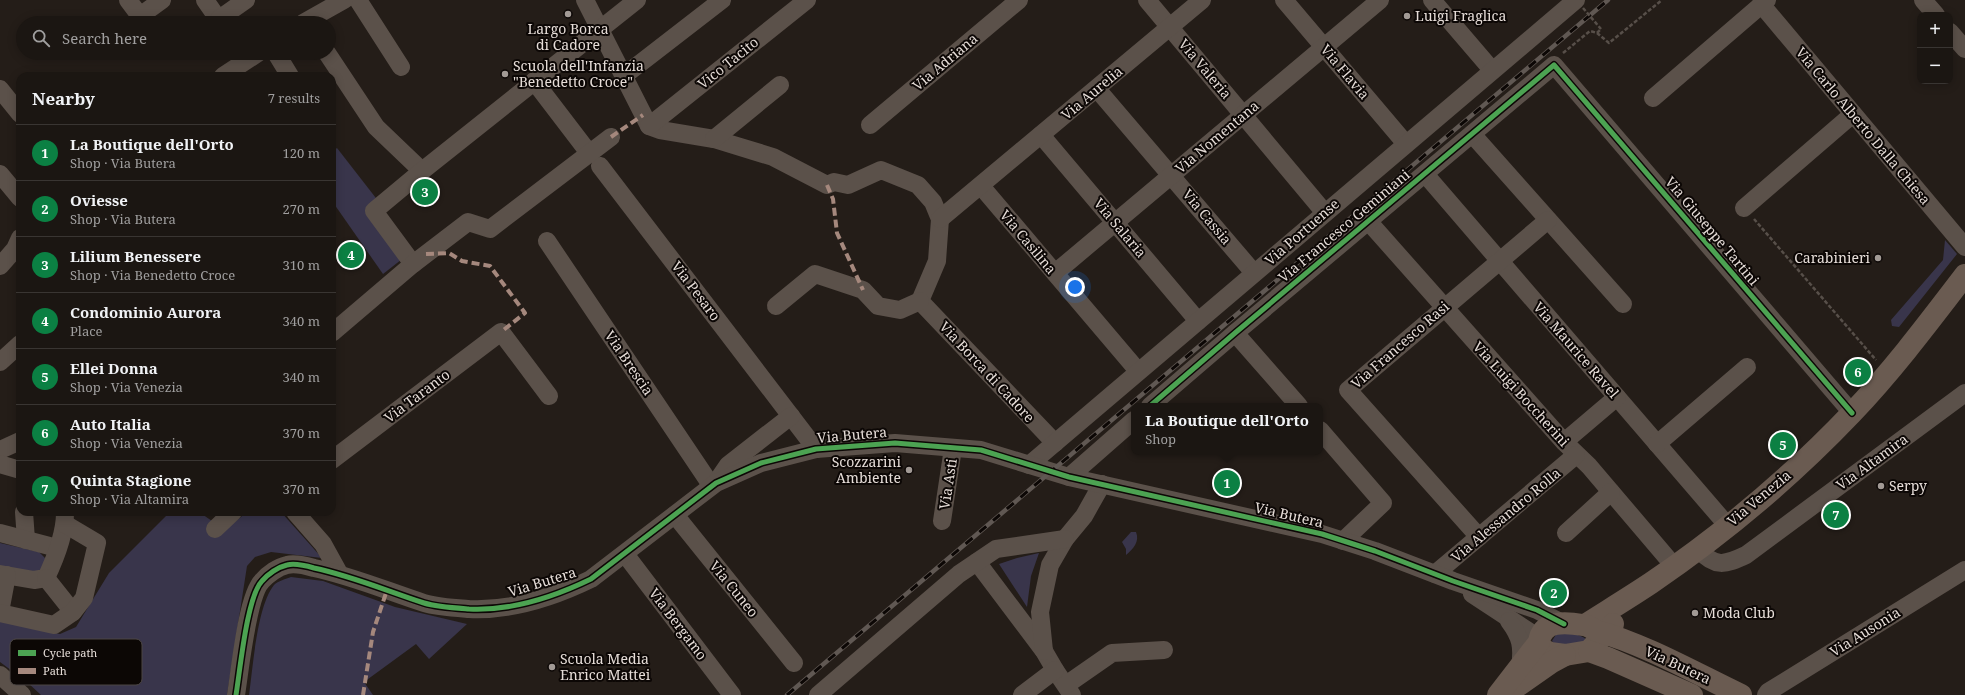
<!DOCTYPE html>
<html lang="en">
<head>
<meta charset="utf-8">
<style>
  :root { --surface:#1b1612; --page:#241f1b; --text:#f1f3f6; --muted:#a09f9f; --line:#393532; --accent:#0b8043 }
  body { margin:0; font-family:"Noto Serif",serif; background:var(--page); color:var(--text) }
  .controls { position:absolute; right:12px; top:12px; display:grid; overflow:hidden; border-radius:8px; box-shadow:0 2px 10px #0003 }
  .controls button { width:36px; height:36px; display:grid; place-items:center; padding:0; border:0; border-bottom:1px solid var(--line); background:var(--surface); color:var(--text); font:20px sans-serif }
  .you { position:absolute; left:1075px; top:287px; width:14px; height:14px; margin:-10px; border:3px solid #fff; border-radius:50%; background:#1a73e8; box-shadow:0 0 0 6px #1a73e833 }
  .badge { display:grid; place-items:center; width:26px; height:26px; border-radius:50%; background:var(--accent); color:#fff; font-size:13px; font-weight:700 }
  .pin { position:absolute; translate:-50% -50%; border:2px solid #fff; box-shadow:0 1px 4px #0006 }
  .popup { position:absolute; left:1131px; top:403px; width:192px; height:52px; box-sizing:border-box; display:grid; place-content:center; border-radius:8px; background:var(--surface); filter:drop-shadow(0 1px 3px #0005); font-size:13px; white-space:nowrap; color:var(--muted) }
  .popup b { font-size:15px; color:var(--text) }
  .popup::after { content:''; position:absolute; left:50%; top:100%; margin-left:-8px; border:8px solid transparent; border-top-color:var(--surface) }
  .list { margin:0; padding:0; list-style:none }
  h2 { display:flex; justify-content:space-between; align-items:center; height:52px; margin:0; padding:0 16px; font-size:17px }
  h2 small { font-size:13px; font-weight:400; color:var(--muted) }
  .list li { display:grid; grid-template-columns:26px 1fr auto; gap:12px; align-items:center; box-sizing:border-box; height:56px; padding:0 16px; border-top:1px solid var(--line) }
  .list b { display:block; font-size:15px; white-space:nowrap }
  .list p { margin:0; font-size:13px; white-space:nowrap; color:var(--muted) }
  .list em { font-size:13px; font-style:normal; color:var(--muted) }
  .icon { flex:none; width:22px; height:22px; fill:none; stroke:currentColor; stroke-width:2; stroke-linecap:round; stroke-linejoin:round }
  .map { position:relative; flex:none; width:1965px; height:695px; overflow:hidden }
  .search { position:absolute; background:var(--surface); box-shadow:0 2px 10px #0003; left:16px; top:16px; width:320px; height:44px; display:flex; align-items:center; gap:10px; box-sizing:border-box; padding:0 14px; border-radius:22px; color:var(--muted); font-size:15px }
  .panel { position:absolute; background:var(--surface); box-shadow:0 2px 10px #0003; left:16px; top:72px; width:320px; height:444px; border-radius:12px }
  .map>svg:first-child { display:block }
  .green { fill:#39354b }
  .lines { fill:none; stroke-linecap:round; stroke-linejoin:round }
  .path { stroke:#574f49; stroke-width:2.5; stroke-dasharray:4 2; stroke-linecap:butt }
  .minor { stroke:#5b514a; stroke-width:18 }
  .major { stroke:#6a5b51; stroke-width:22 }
  .rail-casing { stroke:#605853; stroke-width:4.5 }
  .rail { stroke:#0c0705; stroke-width:3; stroke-dasharray:9; stroke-linecap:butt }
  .path-bridge { stroke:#574f49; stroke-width:2.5; stroke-dasharray:4 2; stroke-linecap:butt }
  .quiet { stroke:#a5887d; stroke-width:4; stroke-dasharray:8 4; stroke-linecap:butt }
  .cycleway-casing { stroke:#0c0705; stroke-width:8 }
  .cycleway { stroke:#4ca352; stroke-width:5 }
  .poi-dot { fill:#a29a95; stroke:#0c0705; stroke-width:1.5 }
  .labels { text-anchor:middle; stroke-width:4; stroke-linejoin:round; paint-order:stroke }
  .poi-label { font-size:14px; fill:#e6ddd8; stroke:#0c0705; text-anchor:start }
  .street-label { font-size:14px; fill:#e6ddd8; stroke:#0c0705 }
  .key { fill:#0c0705; stroke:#4d4744; stroke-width:1 }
  .key-label { font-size:11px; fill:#e6ddd8 }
</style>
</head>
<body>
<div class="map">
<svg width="1965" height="695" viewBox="0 0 1965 695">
  <rect width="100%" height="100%" fill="#241d18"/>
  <g class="green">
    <polygon points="337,148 379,202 406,256 383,274 332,201 332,152"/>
    <polygon points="1945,240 1957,254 1899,327 1892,326 1891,320 1943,260"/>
    <polygon points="170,512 199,512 225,530 247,512 281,512 322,558 271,552 255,557 247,566 227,695 41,695 27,682 0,662 0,621 60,634 76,627 109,573"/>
    <path d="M1131 532H1136C1140 542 1133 549 1126 555V549L1122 542Z"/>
    <polygon points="0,543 39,552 48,561 44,571 34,574 0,566"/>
    <polygon points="1039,553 1031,576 1027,607 999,564 1017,558"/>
    <path d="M291 577 323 581 395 607 467 624 429 659 416 644 364 682 373 695H249C253 667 257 606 274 585 278 581 286 579 291 577Z"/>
    <path d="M1557 633C1566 633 1578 633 1586 639L1582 643 1555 645 1552 641Z"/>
  </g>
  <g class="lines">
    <g class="path">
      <polyline points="1597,33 1601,29"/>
      <polyline points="1563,53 1590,31 1597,33 1609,43 1662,0"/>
      <polyline points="1754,219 1876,360"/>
    </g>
    <g class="minor">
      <polyline points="128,0 140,16 162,0"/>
      <polyline points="205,0 221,23"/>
      <polyline points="358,0 401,67"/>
      <polyline points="585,0 649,126 660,130 714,139 773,157 827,185 834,182 848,185 881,170 918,185 933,202 940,219 937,261 920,301 1055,443"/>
      <polyline points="1147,0 1325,213"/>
      <polyline points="1284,0 1406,144"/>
      <polyline points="1432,0 1492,70"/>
      <polyline points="1923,0 1936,15"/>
      <polyline points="1761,4 1965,247"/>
      <polyline points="219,19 246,0"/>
      <polyline points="303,23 344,0"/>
      <polyline points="1950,32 1965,49"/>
      <polyline points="276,53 290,76"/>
      <polyline points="327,53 376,127 422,171"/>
      <polyline points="625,75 722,0"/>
      <polyline points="223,76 258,53"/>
      <polyline points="534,81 589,153"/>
      <polyline points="0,89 20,114"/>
      <polyline points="1097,89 1254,273"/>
      <polyline points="1653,98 1767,0"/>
      <polyline points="870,125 1019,0"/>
      <polyline points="649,126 807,0"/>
      <polyline points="1472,134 1623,304"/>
      <polyline points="1041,135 1198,321"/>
      <polyline points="714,139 780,85"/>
      <polyline points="600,166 816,449"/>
      <polyline points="0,174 20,198"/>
      <polyline points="1425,174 1727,525"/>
      <polyline points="981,186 1138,371"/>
      <polyline points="1744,208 1853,114"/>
      <polyline points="940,219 1202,0"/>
      <polyline points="1368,221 1564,442 1589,466 1674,566"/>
      <polyline points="547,241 711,485"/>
      <polyline points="413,264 374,211 422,171 637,0"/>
      <polyline points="0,266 15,249 20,238"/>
      <polyline points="1055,273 1380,0"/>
      <polyline points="776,306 815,274 863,290 878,306 900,310 920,301"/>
      <polyline points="332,333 413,264 468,222 490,229 611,137"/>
      <polyline points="1235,333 1299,406"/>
      <polyline points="0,362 20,344"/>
      <polyline points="1150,406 1235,333 1554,65 1852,413"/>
      <polyline points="1320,430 1383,503 1343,541"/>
      <polyline points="1564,442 1617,397"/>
      <polyline points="1657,444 1747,367"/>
      <polyline points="0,450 20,441"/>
      <polyline points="332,460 501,332 549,396"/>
      <polyline points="0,464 20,470"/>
      <polyline points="1029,465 1576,0"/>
      <polyline points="1069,477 1134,420"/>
      <polyline points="717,481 728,465 791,416"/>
      <polyline points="24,512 26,540"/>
      <polyline points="295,512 323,544 339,573"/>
      <polyline points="675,515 794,663"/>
      <polyline points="942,521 953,448"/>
      <polyline points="215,529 233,512"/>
      <polyline points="0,533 57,548"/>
      <polyline points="1566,533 1611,492"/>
      <polyline points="1479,537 1348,390 1548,220"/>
      <path d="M1698 549C1715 568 1725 565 1746 555L1965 393"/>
      <polyline points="625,554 732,695"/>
      <polyline points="977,562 1044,651 1055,670 1072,695"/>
      <path d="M0 574 34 580 46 578C55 559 65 534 65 513"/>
      <polyline points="1435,574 1576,455"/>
      <polyline points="46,578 73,612"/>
      <polyline points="1472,594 1539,638"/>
      <polyline points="0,612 7,575"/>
      <polyline points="0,613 54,625 73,612 84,598 97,543 65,524"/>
      <path d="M1509 621C1521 637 1523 647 1520 667"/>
      <polyline points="1044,651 1040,612 1050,565 1065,539 1084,516 1102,484"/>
      <polyline points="0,675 22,695"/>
      <polyline points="1066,685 1112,653 1164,650"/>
      <path d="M236 695C240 671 247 596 262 581 268 574 278 567 287 565 295 563 307 566 314 568 352 576 387 591 424 603 437 607 455 608 469 609 510 611 554 597 591 579L716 483 761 463 816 449 895 443 981 450 1069 477 1322 534 1375 551 1453 581 1537 610 1564 624"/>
      <polyline points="818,695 959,574 996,549 1065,539"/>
      <polyline points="1022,695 1055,670"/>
      <polyline points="1766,695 1768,692 1965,570"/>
    </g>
    <g class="major">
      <path d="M1585 625C1607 611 1630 597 1651 583 1723 534 1792 476 1852 413 1893 370 1929 322 1965 275"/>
      <polyline points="1539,642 1541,648 1550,653 1565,655 1589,651 1613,624"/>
      <polyline points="1589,651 1608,658 1692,695"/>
      <polyline points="1509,692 1552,662 1565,655"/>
      <path d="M1498 695 1539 642C1542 620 1565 622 1583 625 1588 625 1592 629 1597 631 1646 645 1695 673 1741 695"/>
    </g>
    <g class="rail-casing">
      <polyline id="rail" points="787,695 1608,0"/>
    </g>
    <use href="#rail" class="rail"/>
    <polyline class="path-bridge" points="1583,8 1601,29"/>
    <g class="quiet">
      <polyline points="611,137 643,115"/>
      <polyline points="827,185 833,199 837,233 863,290"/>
      <polyline points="426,254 449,253 462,261 490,266 525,313 501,332"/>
      <polyline points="363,695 373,632 387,590"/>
    </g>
    <g class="cycleway-casing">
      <g id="cycleway">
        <polyline points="1150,406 1235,333 1554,65 1852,413"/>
        <path d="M236 695C240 671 247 596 262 581 268 574 278 567 287 565 295 563 307 566 314 568 352 576 387 591 424 603 437 607 455 608 469 609 510 611 554 597 591 579L716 483 761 463 816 449 895 443 981 450 1069 477 1322 534 1375 551 1453 581 1537 610 1564 624"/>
      </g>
    </g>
    <use href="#cycleway" class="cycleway"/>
  </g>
  <g class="poi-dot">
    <circle cx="568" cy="14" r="4"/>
    <circle cx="1407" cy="16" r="4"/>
    <circle cx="505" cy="74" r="4"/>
    <circle cx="1878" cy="258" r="4"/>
    <circle cx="909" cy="470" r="4"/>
    <circle cx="1881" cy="486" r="4"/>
    <circle cx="1695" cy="613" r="4"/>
    <circle cx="552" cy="667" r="4"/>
  </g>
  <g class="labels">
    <g class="poi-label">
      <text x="1415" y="21">Luigi Fraglica</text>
      <text x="568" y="34" text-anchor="middle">Largo Borca<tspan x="568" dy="16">di Cadore</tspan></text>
      <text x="513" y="71">Scuola dell'Infanzia<tspan x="513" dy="16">"Benedetto Croce"</tspan></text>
      <text x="1870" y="263" text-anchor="end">Carabinieri</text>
      <text x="901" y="467" text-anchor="end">Scozzarini<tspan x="901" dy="16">Ambiente</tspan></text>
      <text x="1889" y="491">Serpy</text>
      <text x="1703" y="618">Moda Club</text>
      <text x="560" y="664">Scuola Media<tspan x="560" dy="16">Enrico Mattei</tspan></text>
    </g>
    <g class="street-label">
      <text transform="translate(945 62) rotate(-40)" y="5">Via Adriana</text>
      <text transform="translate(728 63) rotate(-39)" y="5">Vico Tacito</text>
      <text transform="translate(1205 69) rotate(50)" y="5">Via Valeria</text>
      <text transform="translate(1345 72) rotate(50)" y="5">Via Flavia</text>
      <text transform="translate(1092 93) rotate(-40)" y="5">Via Aurelia</text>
      <text transform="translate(1863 126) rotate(50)" y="5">Via Carlo Alberto Dalla Chiesa</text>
      <text transform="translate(1217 137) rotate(-40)" y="5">Via Nomentana</text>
      <text transform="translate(1207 217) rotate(50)" y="5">Via Cassia</text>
      <text transform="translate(1344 226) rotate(-40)" y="5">Via Francesco Geminiani</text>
      <text transform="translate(1120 228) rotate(50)" y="5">Via Salaria</text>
      <text transform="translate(1712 231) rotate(50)" y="5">Via Giuseppe Tartini</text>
      <text transform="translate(1302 232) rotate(-41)" y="5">Via Portuense</text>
      <text transform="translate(1028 242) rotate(50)" y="5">Via Casilina</text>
      <text transform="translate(696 291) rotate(53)" y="5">Via Pesaro</text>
      <text transform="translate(1400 345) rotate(-41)" y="5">Via Francesco Rasi</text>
      <text transform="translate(1576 350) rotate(49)" y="5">Via Maurice Ravel</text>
      <text transform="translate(629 363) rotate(56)" y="5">Via Brescia</text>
      <text transform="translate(987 372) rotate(47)" y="5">Via Borca di Cadore</text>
      <text transform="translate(1521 394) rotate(48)" y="5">Via Luigi Boccherini</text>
      <text transform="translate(417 396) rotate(-37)" y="5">Via Taranto</text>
      <text transform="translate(852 435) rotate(-5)" y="5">Via Butera</text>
      <text transform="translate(1872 462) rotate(-36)" y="5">Via Altamira</text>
      <text transform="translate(948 484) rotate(-81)" y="5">Via Asti</text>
      <text transform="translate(1759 498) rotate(-40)" y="5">Via Venezia</text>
      <text transform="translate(1289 515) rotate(13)" y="5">Via Butera</text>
      <text transform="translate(1506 515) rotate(-40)" y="5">Via Alessandro Rolla</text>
      <text transform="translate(542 582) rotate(-17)" y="5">Via Butera</text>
      <text transform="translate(734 589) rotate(51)" y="5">Via Cuneo</text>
      <text transform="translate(678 624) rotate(53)" y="5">Via Bergamo</text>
      <text transform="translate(1865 632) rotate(-32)" y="5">Via Ausonia</text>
      <text transform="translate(1678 665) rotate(25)" y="5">Via Butera</text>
    </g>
  </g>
  <rect x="10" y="639" width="132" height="46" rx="6" class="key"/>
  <rect x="18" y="650" width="18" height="6" fill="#4ca352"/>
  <rect x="18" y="668" width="18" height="6" fill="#a5887d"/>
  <g class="key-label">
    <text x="43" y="657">Cycle path</text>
    <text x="43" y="675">Path</text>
  </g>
</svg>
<div class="controls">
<button>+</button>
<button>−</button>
</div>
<div class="you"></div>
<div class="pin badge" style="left:1227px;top:483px">1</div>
<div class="popup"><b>La Boutique dell'Orto</b>Shop</div>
<div class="pin badge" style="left:1554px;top:593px">2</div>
<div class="pin badge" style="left:425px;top:192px">3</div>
<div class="pin badge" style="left:351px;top:255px">4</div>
<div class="pin badge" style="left:1783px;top:445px">5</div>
<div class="pin badge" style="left:1858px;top:372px">6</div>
<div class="pin badge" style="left:1836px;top:515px">7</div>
<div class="search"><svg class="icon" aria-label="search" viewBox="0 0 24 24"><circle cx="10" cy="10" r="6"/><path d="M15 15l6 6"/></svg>Search here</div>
<section class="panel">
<h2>Nearby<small>7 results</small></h2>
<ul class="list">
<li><span class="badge">1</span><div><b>La Boutique dell'Orto</b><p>Shop · Via Butera</p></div><em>120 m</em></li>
<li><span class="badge">2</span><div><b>Oviesse</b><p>Shop · Via Butera</p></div><em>270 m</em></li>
<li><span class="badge">3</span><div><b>Lilium Benessere</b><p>Shop · Via Benedetto Croce</p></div><em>310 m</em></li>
<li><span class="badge">4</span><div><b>Condominio Aurora</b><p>Place</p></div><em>340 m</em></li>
<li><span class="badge">5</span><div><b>Ellei Donna</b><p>Shop · Via Venezia</p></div><em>340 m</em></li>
<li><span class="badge">6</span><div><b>Auto Italia</b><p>Shop · Via Venezia</p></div><em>370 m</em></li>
<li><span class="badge">7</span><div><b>Quinta Stagione</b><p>Shop · Via Altamira</p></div><em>370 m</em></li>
</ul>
</section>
</div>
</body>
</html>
